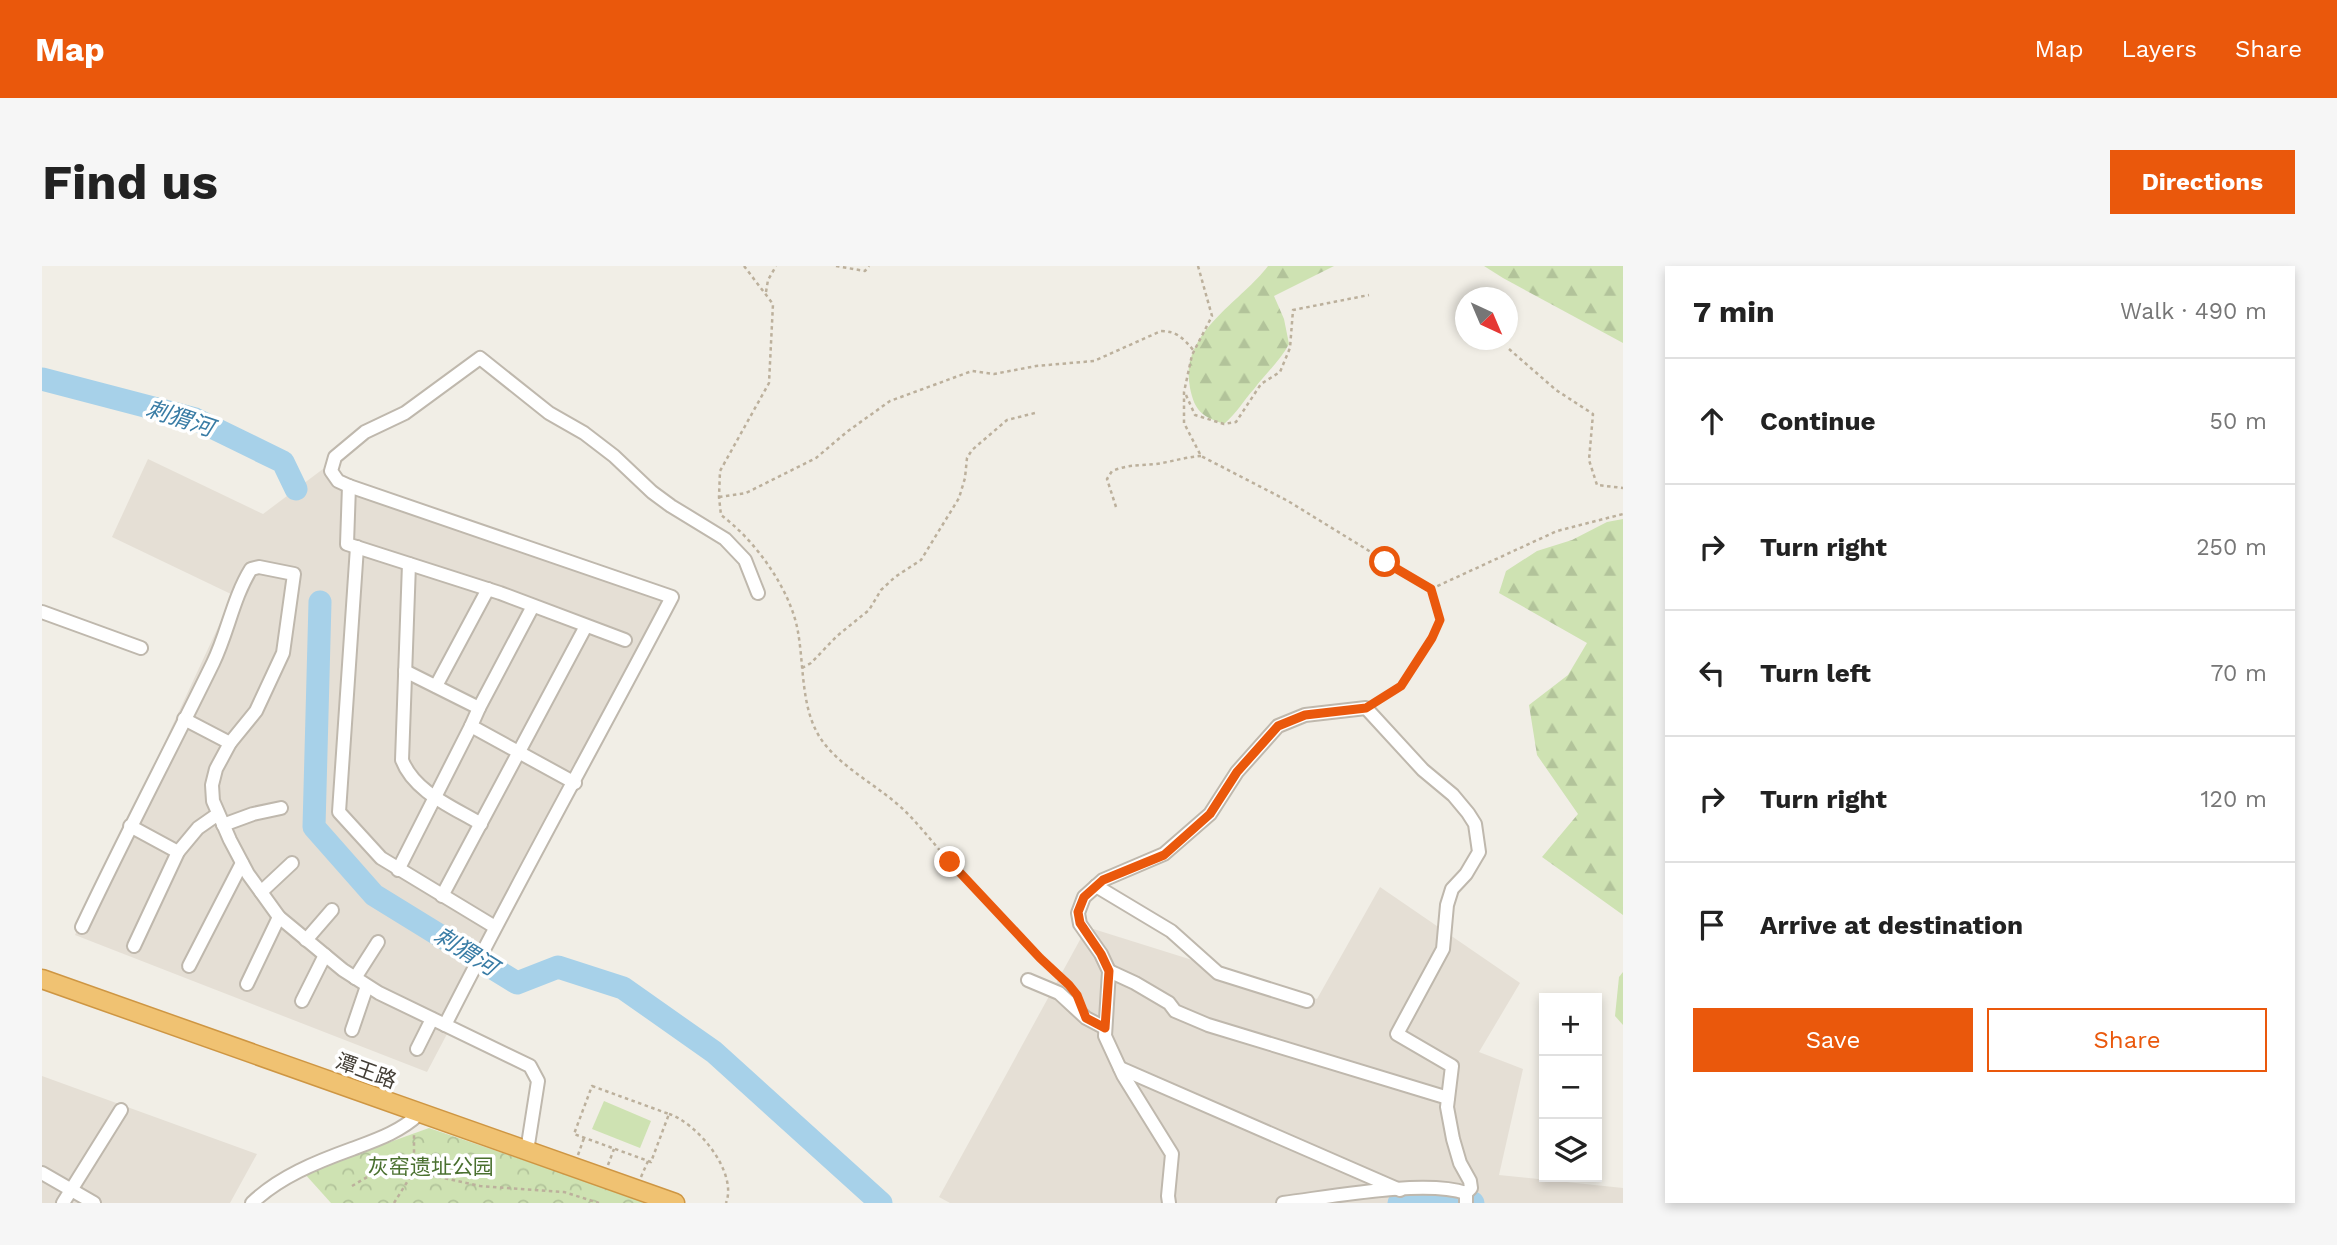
<!DOCTYPE html>
<html lang="en">
<head>
<meta charset="utf-8">
<style>
  :root { --surface:#fff; --page:#f6f6f6; --text:#222; --muted:#767676; --line:#e0e0e0; --accent:#ea580c }
  body { margin:0; font-family:"Work Sans","Noto Sans SC",sans-serif; background:var(--page); color:var(--text) }
  .controls { position:absolute; right:21px; bottom:21px; display:grid; overflow:hidden; border-radius:0px; box-shadow:0 4px 10px #0003 }
  .controls button { width:63px; height:63px; display:grid; place-items:center; padding:0; border:0; border-bottom:2px solid var(--line); background:var(--surface); color:var(--text); font:35px sans-serif }
  .compass { position:absolute; left:1413px; top:21px; width:63px; height:63px; border-radius:50%; background:var(--surface); box-shadow:0 4px 10px #0003; rotate:136deg }
  .stop { position:absolute; width:21px; height:21px; margin:-16px; border:5px solid #ea580c; border-radius:50%; background:#fff }
  .stop.end { background:#ea580c; border-color:#fff; box-shadow:0 2px 7px #0008 }
  .list { margin:0; padding:0; list-style:none }
  h2 { display:flex; justify-content:space-between; align-items:center; height:91px; margin:0; padding:0 28px; font-size:30px }
  h2 small { font-size:23px; font-weight:400; color:var(--muted) }
  .list li { display:grid; grid-template-columns:46px 1fr auto; gap:21px; align-items:center; box-sizing:border-box; height:126px; padding:0 28px; border-top:2px solid var(--line) }
  .list b { display:block; font-size:26px; white-space:nowrap }
  .list em { font-size:23px; font-style:normal; color:var(--muted) }
  .actions { display:flex; gap:14px; padding:21px 28px }
  .actions a { flex:1; padding:16px 0; border:2px solid var(--accent); border-radius:0px; text-align:center; font-size:24px; color:var(--accent) }
  .actions .main { background:var(--accent); color:#fff }
  .icon { flex:none; width:38px; height:38px; fill:none; stroke:currentColor; stroke-width:2; stroke-linecap:round; stroke-linejoin:round }
  .map { position:relative; flex:none; width:1581px; height:937px; overflow:hidden; border-radius:0px }
  header { display:flex; align-items:center; gap:42px; box-sizing:border-box; height:98px; padding:0 35px; background:var(--accent); color:#fff }
  header strong { font-size:33px }
  nav { display:flex; gap:38px; margin-inline-start:auto; font-size:24px }
  .intro { display:flex; align-items:center; justify-content:space-between; box-sizing:border-box; height:168px; padding:0 42px }
  h1 { margin:0; font-size:49px }
  .button { padding:18px 32px; border-radius:0px; background:var(--accent); color:#fff; font-size:24px; font-weight:700 }
  main { display:flex; gap:42px; padding:0 42px }
  aside { flex:1; background:var(--surface); border-radius:0px; box-shadow:0 4px 10px #0003 }
  .map>svg:first-child { display:block }
  .residential { fill:#e5dfd5 }
  .forest { fill:url(#forest-firs) }
  .park { fill:url(#park-crowns) }
  .garden { fill:#cee2b2 }
  .lines { fill:none; stroke-linecap:round; stroke-linejoin:round }
  .river { stroke:#a7d1e9; stroke-width:23 }
  .minor-casing { stroke:#bfb8ad; stroke-width:16 }
  .highway-casing { stroke:#ce9643; stroke-width:21 }
  .path { stroke:#bcb09c; stroke-width:2.5; stroke-dasharray:3.5 3.5; stroke-linecap:butt }
  .minor { stroke:#fff; stroke-width:12 }
  .highway { stroke:#f0c272; stroke-width:18 }
  .route { stroke:#ea580c; stroke-width:9 }
  .labels { text-anchor:middle; stroke-width:7; stroke-linejoin:round; paint-order:stroke }
  .street-label { font-size:21px; fill:#433e36; stroke:#fff }
  .park-label { font-size:21px; fill:#4a702f; stroke:#fff }
  .water-label { font-size:23px; font-style:italic; fill:#397ca5; stroke:#fff }
</style>
</head>
<body>
<header>
<strong>Map</strong>
<nav><a>Map</a><a>Layers</a><a>Share</a></nav>
</header>
<div class="intro"><h1>Find us</h1><a class="button">Directions</a></div>
<main>
<div class="map">
<svg width="1581" height="937" viewBox="0 0 1581 937">
  <defs>
    <pattern id="forest-firs" width="22" height="20" patternUnits="userSpaceOnUse" patternTransform="scale(1.75)"><rect width="22" height="20" fill="#cee2b2"/><path d="M5 1l3.5 6h-7zM16 11l3.5 6h-7z" fill="#b2c39a"/></pattern>
    <pattern id="park-crowns" width="20" height="18" patternUnits="userSpaceOnUse" patternTransform="scale(1.75)"><rect width="20" height="18" fill="#cee2b2"/><path d="M2 6a3 3 0 1 1 6 0M12 15a3 3 0 1 1 6 0" fill="none" stroke="#b2c39a"/></pattern>
  </defs>
  <rect width="100%" height="100%" fill="#f1eee6"/>
  <g class="residential">
    <polygon points="106,193 221,248 281,203 637,327 385,806 33,669 191,329 70,271"/>
    <polygon points="1338,621 1478,717 1437,786 1481,803 1457,909 1581,922 1581,937 908,937 897,931 1045,661 1275,733"/>
    <polygon points="0,810 215,888 188,937 0,937"/>
  </g>
  <g class="forest">
    <path d="M1226 0H1292L1232 30 1242 53 1247 78C1238 95 1224 107 1212 123 1201 135 1195 147 1182 158 1160 150 1153 146 1148 122 1137 67 1198 37 1226 0Z"/>
    <polygon points="1442,0 1581,0 1581,77 1461,12"/>
    <polygon points="1581,253 1581,649 1500,591 1536,548 1495,489 1487,439 1526,409 1545,377 1457,327 1464,305 1495,285 1530,274 1565,256"/>
    <polygon points="1581,706 1581,759 1573,750 1577,711"/>
  </g>
  <polygon class="park" points="387,862 603,935 600,937 289,937 262,907"/>
  <polygon class="garden" points="562,835 609,855 598,882 550,863"/>
  <g class="lines">
    <g class="river">
      <polyline points="0,113 153,153 241,196 254,223"/>
      <polyline points="278,336 272,561 332,629 475,717 516,701 581,722 672,786 839,937"/>
      <polyline points="1357,937 1389,933 1431,937"/>
    </g>
    <g class="minor-casing">
      <g id="minor">
        <polyline points="307,220 305,278 458,327 583,374"/>
        <polyline points="315,281 297,546 339,592 453,661"/>
        <path d="M367 298 360 494C372 526 411 541 439 558"/>
        <polyline points="0,346 99,382"/>
        <polyline points="363,405 437,442 429,460 533,517"/>
        <polyline points="394,420 446,323"/>
        <polyline points="437,442 491,340"/>
        <polyline points="142,453 188,477"/>
        <polyline points="181,559 211,548 239,542"/>
        <polyline points="88,560 136,586"/>
        <polyline points="356,604 429,460"/>
        <polyline points="1054,620 1129,665 1176,707 1265,735"/>
        <polyline points="219,626 250,597"/>
        <polyline points="400,630 544,360"/>
        <path d="M40 661C82 572 128 485 171 397 186 366 191 332 209 303L217 301 252 308 241 387 214 445 188 477 174 503 170 519 171 535 188 574 206 608 237 651 301 704 337 727 488 800 496 815 485 885"/>
        <polyline points="264,674 290,644"/>
        <polyline points="92,680 136,586 156,562 176,548"/>
        <polyline points="147,700 200,597"/>
        <polyline points="1067,705 1093,717 1127,737 1133,745 1166,759 1406,832"/>
        <polyline points="313,712 336,676"/>
        <polyline points="986,714 1017,727 1044,752 1063,762"/>
        <polyline points="205,718 237,651"/>
        <polyline points="260,735 283,689"/>
        <path d="M403 759C476 615 555 474 630 331L307 220 296 215 289 205 293 191 323 166 363 147 438 92 507 147 542 167 572 190 610 226 629 240 683 273 703 294 716 327"/>
        <polyline points="310,764 325,720"/>
        <polyline points="375,783 390,753"/>
        <polyline points="1078,802 1358,924"/>
        <polyline points="0,907 52,937"/>
        <polyline points="21,937 79,844"/>
        <path d="M210 937C237 911 274 896 310 883 334 874 358 866 377 848"/>
        <polyline points="1127,937 1126,930 1130,888 1081,809 1063,770 1067,705 1059,688 1038,658 1036,647 1042,631 1061,614 1122,588 1168,548 1195,506 1236,460 1263,449 1324,442 1381,504 1411,529 1426,547 1433,558 1437,586 1424,608 1410,623 1405,639 1401,683 1355,768 1410,800 1405,841 1411,873 1418,897 1428,915 1429,922 1424,927"/>
        <path d="M1241 937C1289 931 1382 913 1424 927V937"/>
      </g>
    </g>
    <g class="highway-casing">
      <polyline id="highway" points="0,713 633,937"/>
    </g>
    <g class="path">
      <path d="M702 0 731 38 727 117 678 205 677 231 679 249C713 274 749 324 756 366 762 400 759 440 777 470 796 501 838 520 864 546 881 563 894 581 910 598 947 639 984 679 1025 716"/>
      <polyline points="794,0 823,5 827,0"/>
      <polyline points="1156,0 1170,50 1150,89 1142,126 1142,157 1159,190 1246,235 1389,323 1398,354 1390,372 1359,420 1334,436"/>
      <polyline points="724,26 726,14 734,0"/>
      <polyline points="1467,83 1514,124 1551,148 1547,194 1555,219 1581,222"/>
      <polyline points="1144,129 1153,149 1182,158 1194,156 1219,118 1238,106 1248,82 1251,44 1327,29"/>
      <path d="M677 231 704 227 774 192 806 165 848 135 930 105 952 108 994 100 1052 95 1119 65C1135 65 1142 73 1152 85"/>
      <path d="M1074 241 1065 213 1070 205C1088 198 1096 200 1114 198 1129 196 1143 191 1159 190"/>
      <polyline points="1389,323 1515,265 1581,248"/>
      <polyline points="760,402 769,397 795,370 827,344 839,324 853,311 879,294 917,232 923,212 925,192 930,184 965,154 993,147"/>
      <polygon points="550,820 627,848 609,896 532,868"/>
      <path d="M627 848C655 857 696 906 684 937"/>
      <polyline points="536,889 542,872"/>
      <polyline points="566,899 572,883"/>
      <polyline points="599,911 606,895"/>
      <polyline points="310,920 332,907 356,902 438,920 522,926 557,937"/>
      <polyline points="352,937 372,905 372,866"/>
    </g>
    <use href="#minor" class="minor"/>
    <use href="#highway" class="highway"/>
  </g>
  <g class="lines">
    <polyline class="route" points="908,596 998,692 1027,719 1035,729 1044,752 1063,762 1067,705 1059,688 1038,657 1036,646 1042,631 1061,614 1122,589 1168,548 1195,506 1236,460 1263,449 1324,442 1359,420 1390,372 1398,354 1389,323 1343,296"/>
  </g>
  <g class="labels">
    <g class="street-label">
      <text transform="translate(324 805) rotate(20)" y="7">潭王路</text>
    </g>
    <g class="park-label">
      <text x="389" y="908">灰窑遗址公园</text>
    </g>
    <g class="water-label">
      <text transform="translate(138 152) rotate(18)" y="8">刺猬河</text>
      <text transform="translate(424 685) rotate(32)" y="8">刺猬河</text>
    </g>
  </g>
</svg>
<div class="controls">
<button>+</button>
<button>−</button>
<button><svg class="icon" aria-label="layers" viewBox="0 0 24 24"><path d="M12 4l9 5-9 5-9-5zM3 14l9 5 9-5"/></svg></button>
</div>
<svg class="compass" viewBox="-18 -18 36 36"><path d="M0-13l5 13h-10z" fill="#e53935"/><path d="M0 13l5-13h-10z" fill="#767676"/></svg>
<div class="stop" style="left:1343px;top:296px"></div>
<div class="stop end" style="left:908px;top:596px"></div>
</div>
<aside>
<h2>7 min<small>Walk · 490 m</small></h2>
<ul class="list">
<li><svg class="icon" aria-label="ahead" viewBox="0 0 24 24"><path d="M12 20V5M6 11l6-6 6 6"/></svg><div><b>Continue</b></div><em>50 m</em></li>
<li><svg class="icon" aria-label="right" viewBox="0 0 24 24"><path d="M7 20v-9h11M14 6l5 5-5 5"/></svg><div><b>Turn right</b></div><em>250 m</em></li>
<li><svg class="icon" aria-label="left" viewBox="0 0 24 24"><path d="M17 20v-9H6M10 6l-5 5 5 5"/></svg><div><b>Turn left</b></div><em>70 m</em></li>
<li><svg class="icon" aria-label="right" viewBox="0 0 24 24"><path d="M7 20v-9h11M14 6l5 5-5 5"/></svg><div><b>Turn right</b></div><em>120 m</em></li>
<li><svg class="icon" aria-label="arrive" viewBox="0 0 24 24"><path d="M6 21V4h12l-3 4 3 4H6"/></svg><div><b>Arrive at destination</b></div></li>
</ul>
<div class="actions"><a class="main">Save</a><a>Share</a></div>
</aside>
</main>
</body>
</html>
